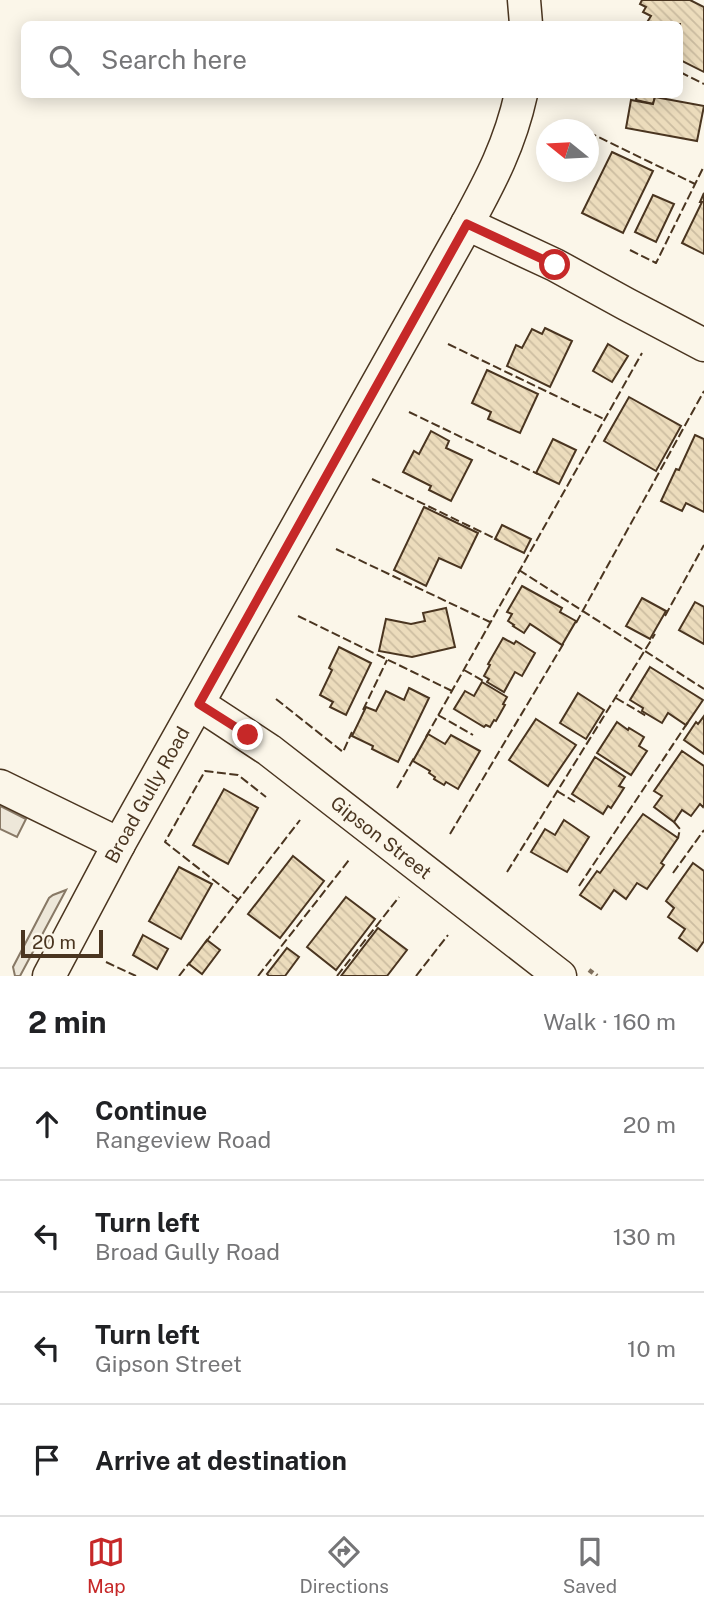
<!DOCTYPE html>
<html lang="en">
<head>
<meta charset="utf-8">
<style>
  :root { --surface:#fff; --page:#f2f2f2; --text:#202124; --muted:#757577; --line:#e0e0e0; --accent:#c62828 }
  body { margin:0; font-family:"Public Sans",sans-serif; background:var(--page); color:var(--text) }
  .compass { position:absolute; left:536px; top:119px; width:63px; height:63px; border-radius:50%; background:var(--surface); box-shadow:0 4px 18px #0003; rotate:288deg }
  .scale { position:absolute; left:21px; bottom:18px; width:82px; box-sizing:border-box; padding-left:7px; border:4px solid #4a3520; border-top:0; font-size:19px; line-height:24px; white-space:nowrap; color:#4a3520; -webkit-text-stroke:5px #fbf6e9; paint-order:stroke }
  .stop { position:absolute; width:21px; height:21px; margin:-16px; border:5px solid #c62828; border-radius:50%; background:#fff }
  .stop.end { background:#c62828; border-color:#fff; box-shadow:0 2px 7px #0008 }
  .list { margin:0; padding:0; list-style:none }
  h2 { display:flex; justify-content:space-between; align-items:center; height:91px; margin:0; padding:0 28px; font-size:30px }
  h2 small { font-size:23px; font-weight:400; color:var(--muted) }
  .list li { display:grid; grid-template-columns:46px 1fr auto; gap:21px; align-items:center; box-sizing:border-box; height:112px; padding:0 28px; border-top:2px solid var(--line) }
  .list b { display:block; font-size:26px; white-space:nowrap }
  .list p { margin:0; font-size:23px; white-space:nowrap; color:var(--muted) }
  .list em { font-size:23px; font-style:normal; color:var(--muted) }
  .icon { flex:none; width:38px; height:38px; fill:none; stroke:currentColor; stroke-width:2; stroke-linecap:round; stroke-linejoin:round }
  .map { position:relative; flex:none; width:704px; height:976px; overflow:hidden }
  .search { position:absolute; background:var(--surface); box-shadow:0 4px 18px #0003; left:21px; right:21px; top:21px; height:77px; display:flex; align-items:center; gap:18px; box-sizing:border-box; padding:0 24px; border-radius:10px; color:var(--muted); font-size:26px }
  .sheet { height:539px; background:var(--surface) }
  nav { display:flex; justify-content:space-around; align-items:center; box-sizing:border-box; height:98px; border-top:2px solid var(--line); background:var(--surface); font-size:19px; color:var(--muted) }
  nav a { display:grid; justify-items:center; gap:4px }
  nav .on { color:var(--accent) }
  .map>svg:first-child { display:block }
  .parking { fill:#ede7d9; stroke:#887966; stroke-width:2 }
  .building { fill:url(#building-back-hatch); stroke:#4a3520; stroke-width:2 }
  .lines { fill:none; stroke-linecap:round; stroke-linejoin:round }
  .minor-casing { stroke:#4a3520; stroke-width:35 }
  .path { stroke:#7f6f5c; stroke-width:4.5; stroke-dasharray:5 3.5; stroke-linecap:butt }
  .minor { stroke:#fbf6e9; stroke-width:32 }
  .fence { stroke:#4a3520; stroke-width:2; stroke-dasharray:9 3.5; stroke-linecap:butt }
  .route { stroke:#c62828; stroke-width:9 }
  .labels { text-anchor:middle; stroke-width:5; stroke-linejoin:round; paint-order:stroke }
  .street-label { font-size:19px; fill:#4a3520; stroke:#fbf6e9 }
</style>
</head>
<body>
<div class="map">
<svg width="704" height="976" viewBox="0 0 704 976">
  <defs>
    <pattern id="building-back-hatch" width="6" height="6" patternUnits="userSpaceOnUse" patternTransform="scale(1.75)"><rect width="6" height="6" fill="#ecdcbc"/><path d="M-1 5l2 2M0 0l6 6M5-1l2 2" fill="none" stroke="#ccbda1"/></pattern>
  </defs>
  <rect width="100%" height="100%" fill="#fbf6e9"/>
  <g class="parking">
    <polygon points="0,806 26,819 17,837 0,829"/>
    <polygon points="66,890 20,976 15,976 13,967 49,898 53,895"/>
  </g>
  <g class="building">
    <polygon points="642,0 690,0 704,7 704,72 680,60 680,24 646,24 651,16 643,12 646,7 640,4"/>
    <polygon points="637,94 658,94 658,97 655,97 653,104 636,100"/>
    <polygon points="655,97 704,106 697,141 626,128 631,100 653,104"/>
    <polygon points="612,152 653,171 623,233 582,213"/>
    <polygon points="704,193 704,254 682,243 702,202 700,202"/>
    <polygon points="653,195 674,204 656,242 635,232"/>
    <polygon points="545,328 572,341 550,387 507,366 516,345 522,348 532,329 542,334"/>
    <polygon points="608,344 628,356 612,382 593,371"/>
    <polygon points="487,370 538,394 520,433 488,419 491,412 472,403"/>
    <polygon points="629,397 681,426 656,471 604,441"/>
    <polygon points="431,431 449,441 446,448 472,460 451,501 429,490 431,486 403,472 414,451 419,454"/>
    <polygon points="695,435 704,439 704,512 686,503 682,511 661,501 676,469 679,470"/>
    <polygon points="553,439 576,450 559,484 536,473"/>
    <polygon points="424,507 478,533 461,568 439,558 426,586 394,570"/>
    <polygon points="502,525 531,539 524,553 495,539"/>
    <polygon points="522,586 562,608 560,612 576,621 562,645 530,624 524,633 513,626 514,625 508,621 512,614 507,612"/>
    <polygon points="642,598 666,611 650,639 626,626"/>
    <polygon points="695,602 704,607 704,644 679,630"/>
    <polygon points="446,608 455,647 412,657 379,651 386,619 411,624 425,621 423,613"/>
    <polygon points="503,638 514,644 516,641 535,653 522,676 515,672 504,692 487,682 489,679 484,676 490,665 488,664"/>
    <polygon points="339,647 371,663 346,715 330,707 333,702 320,695 332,670 329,668"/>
    <polygon points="650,667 703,700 686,725 668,713 662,723 642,711 643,708 630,700"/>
    <polygon points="482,682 507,697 503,704 505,705 496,721 494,720 490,727 486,725 484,727 454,709 465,691 474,696"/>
    <polygon points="409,688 429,698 398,762 372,749 373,746 352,736 366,707 376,711 386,691 404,700"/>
    <polygon points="578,693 604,710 586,739 560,723"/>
    <polygon points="704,716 704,754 684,740 696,722 698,724"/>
    <polygon points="536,719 576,745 548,786 509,760"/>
    <polygon points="617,722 628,730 629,728 644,737 639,746 647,751 631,775 597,753"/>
    <polygon points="428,734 445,744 451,735 480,751 458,789 446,782 444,785 434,779 435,777 429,773 430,771 413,761"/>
    <polygon points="682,751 704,766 704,805 703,807 700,804 691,816 682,810 674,822 654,807 662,796 654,791"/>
    <polygon points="595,757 625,777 619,786 624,788 611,808 608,806 603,814 572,794"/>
    <polygon points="224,789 258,808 228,864 193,845"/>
    <polygon points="643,814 678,838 661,863 664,865 647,889 637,883 626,899 614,890 601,909 580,895 597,871 600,873"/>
    <polygon points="564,820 589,837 567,872 531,852 545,829 555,835"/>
    <polygon points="293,856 324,881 280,938 248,914"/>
    <polygon points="693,863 704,871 704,941 697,951 679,938 685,929 668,917 674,908 666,901"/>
    <polygon points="179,867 212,884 181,939 149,921"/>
    <polygon points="346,897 375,919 336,970 307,947"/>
    <polygon points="378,928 407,950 387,976 341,976"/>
    <polygon points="143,935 168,949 157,969 133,955"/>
    <polygon points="207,940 220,950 202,974 189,964"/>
    <polygon points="287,948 299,957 285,976 269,976 267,974"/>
  </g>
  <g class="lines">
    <g class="minor-casing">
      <g id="minor">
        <polyline points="524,0 526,24"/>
        <polyline points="467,224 555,265 626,304 704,345"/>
        <path id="s1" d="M199 704 269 750 560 976"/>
        <polyline points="0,786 119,844"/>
        <path id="s2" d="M49 976 119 844 467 224C491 180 510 144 521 94"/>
      </g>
    </g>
    <polyline class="path" points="589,970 597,976"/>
    <use href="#minor" class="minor"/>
    <g class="fence">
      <polyline points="579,22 583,24"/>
      <polyline points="680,72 704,84"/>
      <polyline points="571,123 584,130"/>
      <polyline points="588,132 695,184"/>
      <polyline points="630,250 656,263 704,166"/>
      <polyline points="448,344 604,419"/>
      <polyline points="409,412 538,474"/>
      <polyline points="372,479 498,540"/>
      <polyline points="336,549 490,622"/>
      <polyline points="519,570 704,689"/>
      <polyline points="298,616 452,691"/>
      <polyline points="665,616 704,545"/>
      <polyline points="576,623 704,391"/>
      <polyline points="464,670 485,682"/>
      <polyline points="616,698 648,717"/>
      <polyline points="276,699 343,752 352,732"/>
      <polyline points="363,710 387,660"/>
      <polyline points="438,715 473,735"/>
      <polyline points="426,737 642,353"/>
      <polyline points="397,788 414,758"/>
      <polyline points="557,791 575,802"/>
      <polyline points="674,822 680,829 678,838"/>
      <polyline points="450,834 565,641"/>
      <polyline points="507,872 655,634"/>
      <polyline points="673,873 704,830"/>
      <polyline points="579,886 688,722"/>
      <polyline points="239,900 165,842 205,771 238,775 266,797"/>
      <polyline points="205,943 300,820"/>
      <polyline points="106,962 136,976"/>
      <polyline points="179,976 190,962"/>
      <polyline points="258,976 349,860"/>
      <polyline points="337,976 399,897"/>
      <polyline points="416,976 448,935"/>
    </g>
  </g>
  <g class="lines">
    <polyline class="route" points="248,735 199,704 467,224 555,265"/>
  </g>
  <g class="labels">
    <g class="street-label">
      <text dy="7" stroke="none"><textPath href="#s2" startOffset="206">Broad Gully Road</textPath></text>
      <text dy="7" stroke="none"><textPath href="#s1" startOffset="226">Gipson Street</textPath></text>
    </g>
  </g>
</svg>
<svg class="compass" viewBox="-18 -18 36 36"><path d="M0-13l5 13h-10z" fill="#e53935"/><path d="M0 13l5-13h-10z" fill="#757577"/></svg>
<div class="scale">20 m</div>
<div class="stop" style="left:555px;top:265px"></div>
<div class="stop end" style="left:248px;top:735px"></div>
<div class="search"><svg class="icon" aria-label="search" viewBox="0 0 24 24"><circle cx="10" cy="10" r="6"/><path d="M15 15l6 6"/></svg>Search here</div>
</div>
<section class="sheet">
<h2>2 min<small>Walk · 160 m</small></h2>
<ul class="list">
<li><svg class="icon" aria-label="ahead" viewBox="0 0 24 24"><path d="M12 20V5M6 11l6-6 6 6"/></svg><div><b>Continue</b><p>Rangeview Road</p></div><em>20 m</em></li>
<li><svg class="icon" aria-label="left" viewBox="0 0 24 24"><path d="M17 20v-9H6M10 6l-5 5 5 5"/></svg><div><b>Turn left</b><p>Broad Gully Road</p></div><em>130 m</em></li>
<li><svg class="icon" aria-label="left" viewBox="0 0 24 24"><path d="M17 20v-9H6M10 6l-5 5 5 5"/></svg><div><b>Turn left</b><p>Gipson Street</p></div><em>10 m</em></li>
<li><svg class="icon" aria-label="arrive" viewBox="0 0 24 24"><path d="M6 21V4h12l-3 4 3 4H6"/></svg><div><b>Arrive at destination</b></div></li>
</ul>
</section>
<nav>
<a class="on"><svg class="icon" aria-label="map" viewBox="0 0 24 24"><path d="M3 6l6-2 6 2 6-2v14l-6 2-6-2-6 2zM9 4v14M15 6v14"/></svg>Map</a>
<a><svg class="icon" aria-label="directions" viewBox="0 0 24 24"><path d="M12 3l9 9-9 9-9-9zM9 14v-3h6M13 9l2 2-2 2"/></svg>Directions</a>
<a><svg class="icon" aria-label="saved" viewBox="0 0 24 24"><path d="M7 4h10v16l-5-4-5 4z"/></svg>Saved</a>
</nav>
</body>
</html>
